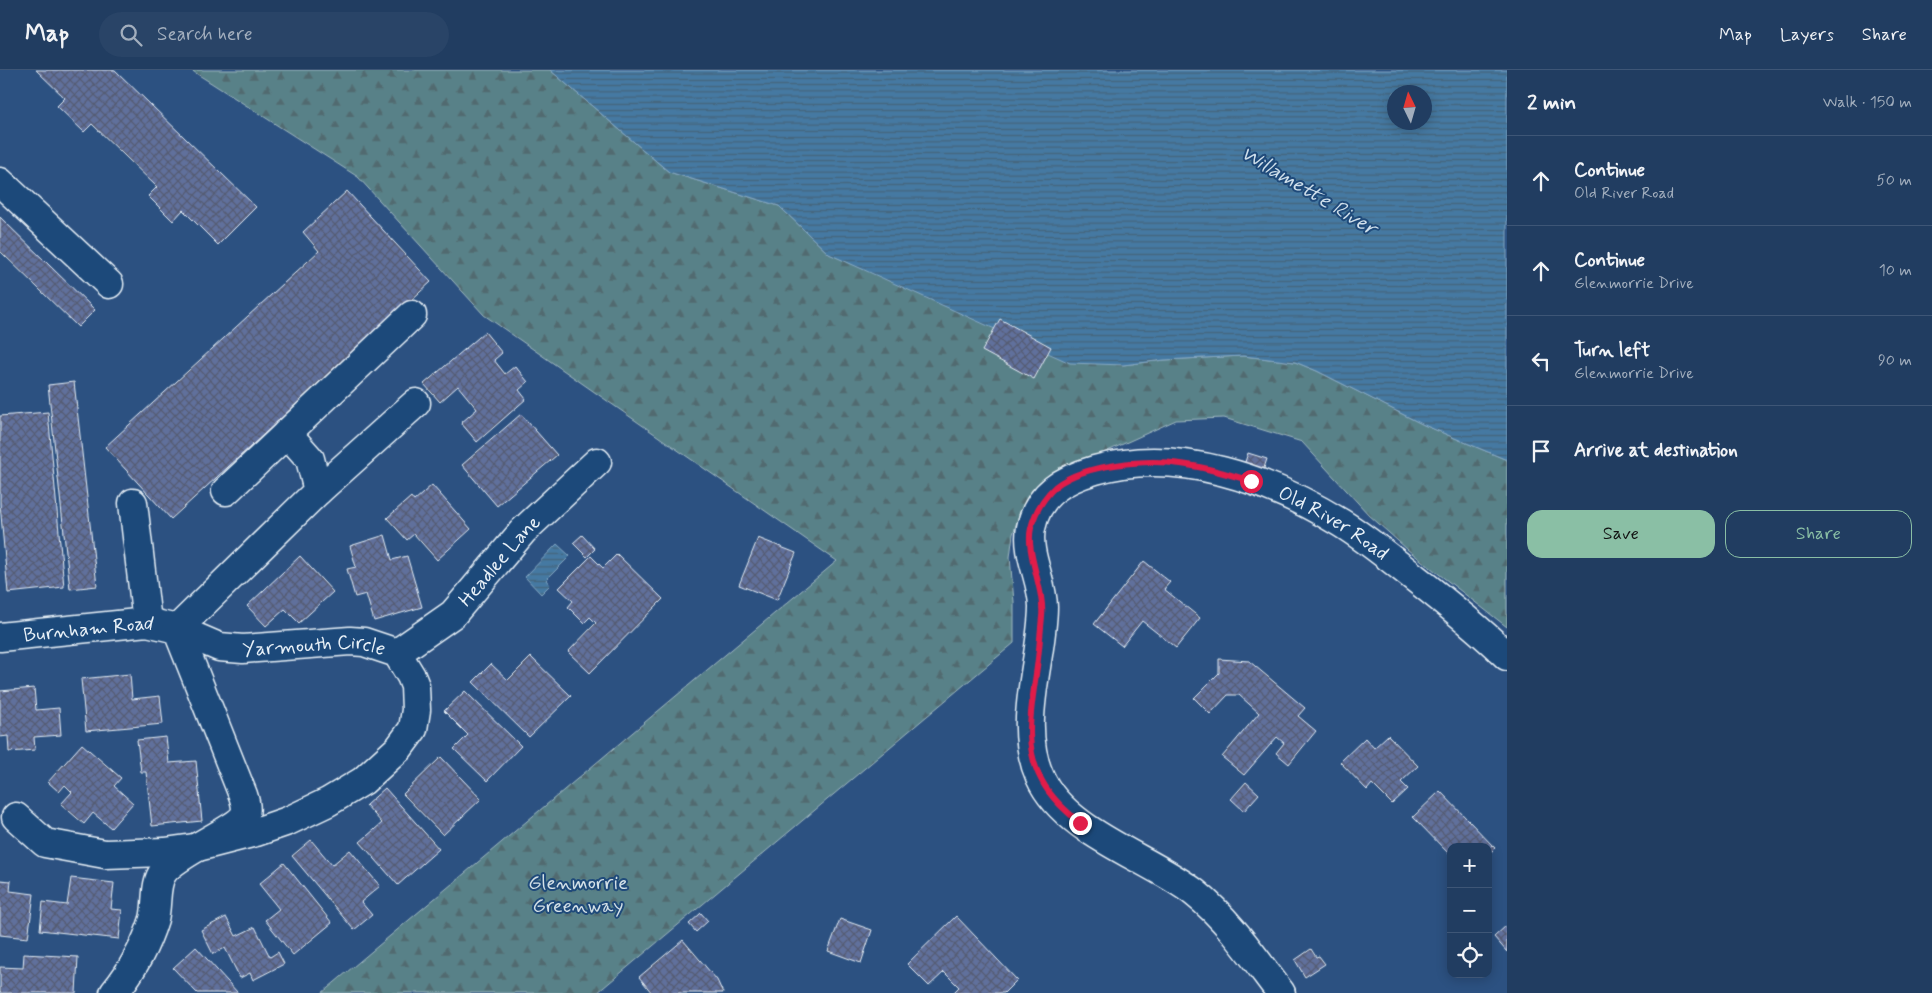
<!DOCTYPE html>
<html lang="en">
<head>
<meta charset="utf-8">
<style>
  :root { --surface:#213d61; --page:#294467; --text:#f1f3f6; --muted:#a2aebd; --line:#3e5676; --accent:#8abfa5 }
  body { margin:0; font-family:Mynerve,sans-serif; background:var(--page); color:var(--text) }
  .controls { position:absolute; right:15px; bottom:15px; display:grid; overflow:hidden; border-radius:10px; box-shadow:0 2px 12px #0003 }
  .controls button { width:45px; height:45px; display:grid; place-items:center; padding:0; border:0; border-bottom:1px solid var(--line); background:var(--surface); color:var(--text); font:25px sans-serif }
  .compass { position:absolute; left:1387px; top:15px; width:45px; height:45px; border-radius:50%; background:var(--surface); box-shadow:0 2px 12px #0003; rotate:355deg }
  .stop { position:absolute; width:15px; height:15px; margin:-11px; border:4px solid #e11d48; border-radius:50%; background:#fff }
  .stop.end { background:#e11d48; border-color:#fff; box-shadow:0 1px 5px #0008 }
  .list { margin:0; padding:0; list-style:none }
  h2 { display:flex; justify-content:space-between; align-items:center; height:65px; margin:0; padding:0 20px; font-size:21px }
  h2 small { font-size:16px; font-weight:400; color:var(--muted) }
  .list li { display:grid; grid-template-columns:32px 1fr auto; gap:15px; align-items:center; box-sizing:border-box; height:90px; padding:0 20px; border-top:1px solid var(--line) }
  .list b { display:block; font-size:19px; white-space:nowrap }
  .list p { margin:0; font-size:16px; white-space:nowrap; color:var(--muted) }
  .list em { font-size:16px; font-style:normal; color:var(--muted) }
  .actions { display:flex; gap:10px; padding:15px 20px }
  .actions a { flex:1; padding:11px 0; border:1px solid var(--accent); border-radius:15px; text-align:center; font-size:18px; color:var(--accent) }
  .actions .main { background:var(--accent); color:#111 }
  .icon { flex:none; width:28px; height:28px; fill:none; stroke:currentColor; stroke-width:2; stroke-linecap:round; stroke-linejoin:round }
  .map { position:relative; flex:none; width:1507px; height:923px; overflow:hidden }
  header { display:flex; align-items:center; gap:30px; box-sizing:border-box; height:70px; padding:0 25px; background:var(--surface); border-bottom:1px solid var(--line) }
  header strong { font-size:24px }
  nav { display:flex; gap:28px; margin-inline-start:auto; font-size:18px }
  .search { width:350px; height:45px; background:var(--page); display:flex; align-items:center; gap:12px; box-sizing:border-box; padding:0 18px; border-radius:28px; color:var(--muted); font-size:19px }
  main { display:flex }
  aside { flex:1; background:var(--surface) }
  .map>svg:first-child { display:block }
  .forest { fill:url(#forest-firs); stroke:#a0b9c0 }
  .water { fill:url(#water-rules); stroke:#86a9c4; fill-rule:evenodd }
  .building { fill:url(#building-cross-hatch); stroke:#e8f1f8 }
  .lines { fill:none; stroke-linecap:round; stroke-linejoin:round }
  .minor-casing { stroke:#e8f1f8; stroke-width:31 }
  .minor { stroke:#1f4a7a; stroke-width:28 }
  .route { stroke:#e11d48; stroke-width:6 }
  .labels { text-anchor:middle; stroke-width:4; stroke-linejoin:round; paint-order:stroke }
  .street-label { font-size:20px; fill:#e8f1f8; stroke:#1f4a7a }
  .park-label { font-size:20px; fill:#d3e0e7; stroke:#1f4a7a }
  .water-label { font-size:21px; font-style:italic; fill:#cfdfeb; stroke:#1f4a7a }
</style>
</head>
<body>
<header>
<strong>Map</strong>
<div class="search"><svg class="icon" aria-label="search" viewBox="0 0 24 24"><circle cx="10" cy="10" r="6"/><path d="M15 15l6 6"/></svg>Search here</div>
<nav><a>Map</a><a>Layers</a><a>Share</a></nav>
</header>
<main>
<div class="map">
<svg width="1507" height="923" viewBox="0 0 1507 923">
  <defs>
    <pattern id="forest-firs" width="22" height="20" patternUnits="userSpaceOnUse" patternTransform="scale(1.25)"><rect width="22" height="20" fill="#598188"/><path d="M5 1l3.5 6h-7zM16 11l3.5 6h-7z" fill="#516a6f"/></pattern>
    <pattern id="water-rules" width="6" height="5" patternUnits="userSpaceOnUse" patternTransform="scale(1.25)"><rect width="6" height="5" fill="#4479a2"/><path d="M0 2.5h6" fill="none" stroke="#45637a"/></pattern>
    <pattern id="building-cross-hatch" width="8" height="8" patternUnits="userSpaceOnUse" patternTransform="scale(1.25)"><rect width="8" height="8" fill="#616f9c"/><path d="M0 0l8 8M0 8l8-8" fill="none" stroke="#545c73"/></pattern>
  </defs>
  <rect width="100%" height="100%" fill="#2c5181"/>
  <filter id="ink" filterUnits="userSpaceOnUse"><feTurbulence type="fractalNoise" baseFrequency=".02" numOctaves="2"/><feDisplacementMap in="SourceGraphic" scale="10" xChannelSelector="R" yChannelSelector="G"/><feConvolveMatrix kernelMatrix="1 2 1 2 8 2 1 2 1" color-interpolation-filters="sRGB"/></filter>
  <g filter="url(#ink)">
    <polygon class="forest" points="191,0 550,0 669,102 779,136 829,184 917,222 1123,295 1164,290 1243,286 1295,292 1317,301 1424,355 1507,390 1507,557 1408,480 1369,445 1302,372 1224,348 1176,350 1090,389 1053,411 1021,439 1013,464 1010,487 1014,532 1014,573 597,923 322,923 837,491 484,245 358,107"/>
    <g class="water">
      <path d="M550 0H1507V390L1424 355 1317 301 1295 292 1243 286 1164 290 1123 295 1070 293 829 184 779 136 669 102ZM1394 22H1424V52H1394Z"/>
      <polygon points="557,474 570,486 546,510 550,515 541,524 525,507"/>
    </g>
    <g class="building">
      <polygon points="36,0 115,0 256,137 218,175 183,140 173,151 148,126 157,117 92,54 84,62 57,36 65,28"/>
      <polygon points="347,121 431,212 171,449 105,377 319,181 303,162"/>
      <polygon points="0,147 95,240 78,257 0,181"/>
      <polygon points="1000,249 1051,277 1034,309 982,281"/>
      <polygon points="485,262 502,283 494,290 505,304 515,296 528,312 519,320 526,329 477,372 461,353 477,339 458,316 440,332 424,314"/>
      <polygon points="74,312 97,516 70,519 48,315"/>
      <polygon points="48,342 64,517 8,523 0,434 0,346"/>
      <polygon points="521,344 557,385 497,436 462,395"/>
      <polygon points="1248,383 1267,389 1263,401 1244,395"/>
      <polygon points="432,415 471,459 437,490 414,464 407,470 387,448 411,427 414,431"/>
      <polygon points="385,465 392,490 407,486 422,537 374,551 366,524 355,527 347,499 356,497 350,476"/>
      <polygon points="582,465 595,479 587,487 573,473"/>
      <polygon points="758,468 796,483 777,530 739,515"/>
      <polygon points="617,484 663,529 590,603 568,582 596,553 590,547 584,553 568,537 573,531 559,518 591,486 603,498"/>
      <polygon points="300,486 333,522 299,553 285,539 266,556 247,536"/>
      <polygon points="1144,491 1170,512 1164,519 1200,548 1176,578 1142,551 1122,576 1094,554"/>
      <polygon points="531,587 571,626 529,667 473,612 491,594 508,610"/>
      <polygon points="1219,589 1249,591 1305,638 1298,646 1316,661 1289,694 1276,683 1284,673 1277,667 1244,705 1222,687 1259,643 1239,625 1228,625 1210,644 1194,628 1219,603"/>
      <polygon points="130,604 132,629 160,626 163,654 86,661 81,609"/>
      <polygon points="34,618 36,640 59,638 61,665 34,667 35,680 9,682 8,666 0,667 0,621"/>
      <polygon points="465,621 521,676 487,711 454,679 468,665 444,641"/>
      <polygon points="1388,665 1418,696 1401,712 1408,719 1392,734 1372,714 1367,720 1340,692 1365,668 1374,678"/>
      <polygon points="166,667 169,693 196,691 202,751 152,756 146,702 141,702 137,670"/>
      <polygon points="82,674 121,708 114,716 133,733 111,758 93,743 84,754 61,734 72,722 65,715 59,722 48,712"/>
      <polygon points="441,687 481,729 443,765 403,724"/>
      <polygon points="1246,712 1259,724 1244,741 1231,729"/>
      <polygon points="385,718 439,779 398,815 360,772 382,753 366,735"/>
      <polygon points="1440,721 1495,778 1488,785 1488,777 1451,777 1451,786 1413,747"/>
      <polygon points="311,770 332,795 350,780 380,816 361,832 372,845 354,860 292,786"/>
      <polygon points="284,793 332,853 293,885 265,850 279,839 259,814"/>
      <polygon points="71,808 114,813 111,839 122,840 119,869 40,860 43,832 67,835"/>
      <polygon points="0,810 11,811 10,821 34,824 28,868 0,865"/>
      <polygon points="701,843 708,851 696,862 689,854"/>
      <polygon points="956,846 1017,910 1004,923 953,923 959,917 944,902 929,916 907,894"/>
      <polygon points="226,847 236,866 255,857 270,887 278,882 284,894 253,910 250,903 240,908 225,878 213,884 201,860"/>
      <polygon points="840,849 872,860 861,893 828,881"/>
      <polygon points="1507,855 1507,882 1494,867"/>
      <polygon points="683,870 717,910 723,923 652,923 639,907"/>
      <polygon points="196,877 238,923 197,923 173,898"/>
      <polygon points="1311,879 1316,887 1319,886 1325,894 1305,907 1295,890"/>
      <polygon points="24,884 78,887 76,923 0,923 0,897 23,898"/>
    </g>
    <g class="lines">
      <g class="minor-casing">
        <g id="minor">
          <polyline points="0,112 109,214"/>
          <polyline points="226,421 412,245"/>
          <polyline points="318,421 416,333"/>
          <polyline points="133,433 147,552"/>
          <polyline points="177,559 318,421 310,389 287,363"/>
          <path id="s1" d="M0 567 147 552 177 559 219 577 243 579 350 571 364 572 397 583 411 606 415 616 416 640 413 659 399 678 363 711 328 732 288 751 256 762 194 778 165 782 105 784 45 773 16 747"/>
          <path id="s2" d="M397 583 453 544 523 461 597 392"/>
          <path d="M114 923C131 902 146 875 154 849 158 834 154 813 164 801 179 782 239 759 245 744 247 738 245 731 243 725L177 559"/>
          <path id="s3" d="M1281 923C1255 889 1229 850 1195 823 1149 787 1065 763 1040 707 1016 653 1042 594 1043 537 1043 511 1026 484 1031 458 1038 423 1064 409 1095 400 1178 376 1271 410 1341 453 1367 469 1391 489 1415 508 1447 533 1478 558 1507 586"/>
        </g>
      </g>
      <use href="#minor" class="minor"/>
    </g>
  </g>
  <g class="lines" filter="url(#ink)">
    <path class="route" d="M1080 753C1066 741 1051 728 1042 711 1023 677 1031 641 1036 604 1039 585 1040 566 1042 547 1045 519 1025 483 1031 458 1035 442 1044 427 1056 416 1084 394 1147 389 1181 394 1205 397 1228 404 1251 411"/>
  </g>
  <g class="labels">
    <g class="street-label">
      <text dy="7" stroke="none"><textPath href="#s3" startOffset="925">Old River Road</textPath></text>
      <text dy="7" stroke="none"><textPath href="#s2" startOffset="139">Headlee Lane</textPath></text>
      <text dy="7" stroke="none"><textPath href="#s1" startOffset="89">Burnham Road</textPath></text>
      <text dy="7" stroke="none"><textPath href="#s1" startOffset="320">Yarmouth Circle</textPath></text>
    </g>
    <g class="park-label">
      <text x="578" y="819">Glenmorrie<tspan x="578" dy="23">Greenway</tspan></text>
    </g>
    <g class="water-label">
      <text transform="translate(1309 120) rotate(31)" y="7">Willamette River</text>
    </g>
  </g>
</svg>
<div class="controls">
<button>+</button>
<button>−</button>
<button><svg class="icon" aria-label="locate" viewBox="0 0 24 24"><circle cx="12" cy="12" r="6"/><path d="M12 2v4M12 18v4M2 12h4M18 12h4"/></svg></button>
</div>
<svg class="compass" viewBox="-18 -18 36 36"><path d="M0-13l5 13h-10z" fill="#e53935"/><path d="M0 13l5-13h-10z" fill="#a2aebd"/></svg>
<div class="stop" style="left:1251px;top:411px"></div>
<div class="stop end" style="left:1080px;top:753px"></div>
</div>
<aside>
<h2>2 min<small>Walk · 150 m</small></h2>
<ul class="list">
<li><svg class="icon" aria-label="ahead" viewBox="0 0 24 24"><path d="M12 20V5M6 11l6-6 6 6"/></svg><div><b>Continue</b><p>Old River Road</p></div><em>50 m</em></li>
<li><svg class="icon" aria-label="ahead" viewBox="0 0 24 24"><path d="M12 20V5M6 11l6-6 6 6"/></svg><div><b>Continue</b><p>Glenmorrie Drive</p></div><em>10 m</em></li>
<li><svg class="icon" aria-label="left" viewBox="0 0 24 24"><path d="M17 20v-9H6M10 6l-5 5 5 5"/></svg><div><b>Turn left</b><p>Glenmorrie Drive</p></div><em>90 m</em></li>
<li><svg class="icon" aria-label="arrive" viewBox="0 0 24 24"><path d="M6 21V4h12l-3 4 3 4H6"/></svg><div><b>Arrive at destination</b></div></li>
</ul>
<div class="actions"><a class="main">Save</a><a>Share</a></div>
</aside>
</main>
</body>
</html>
